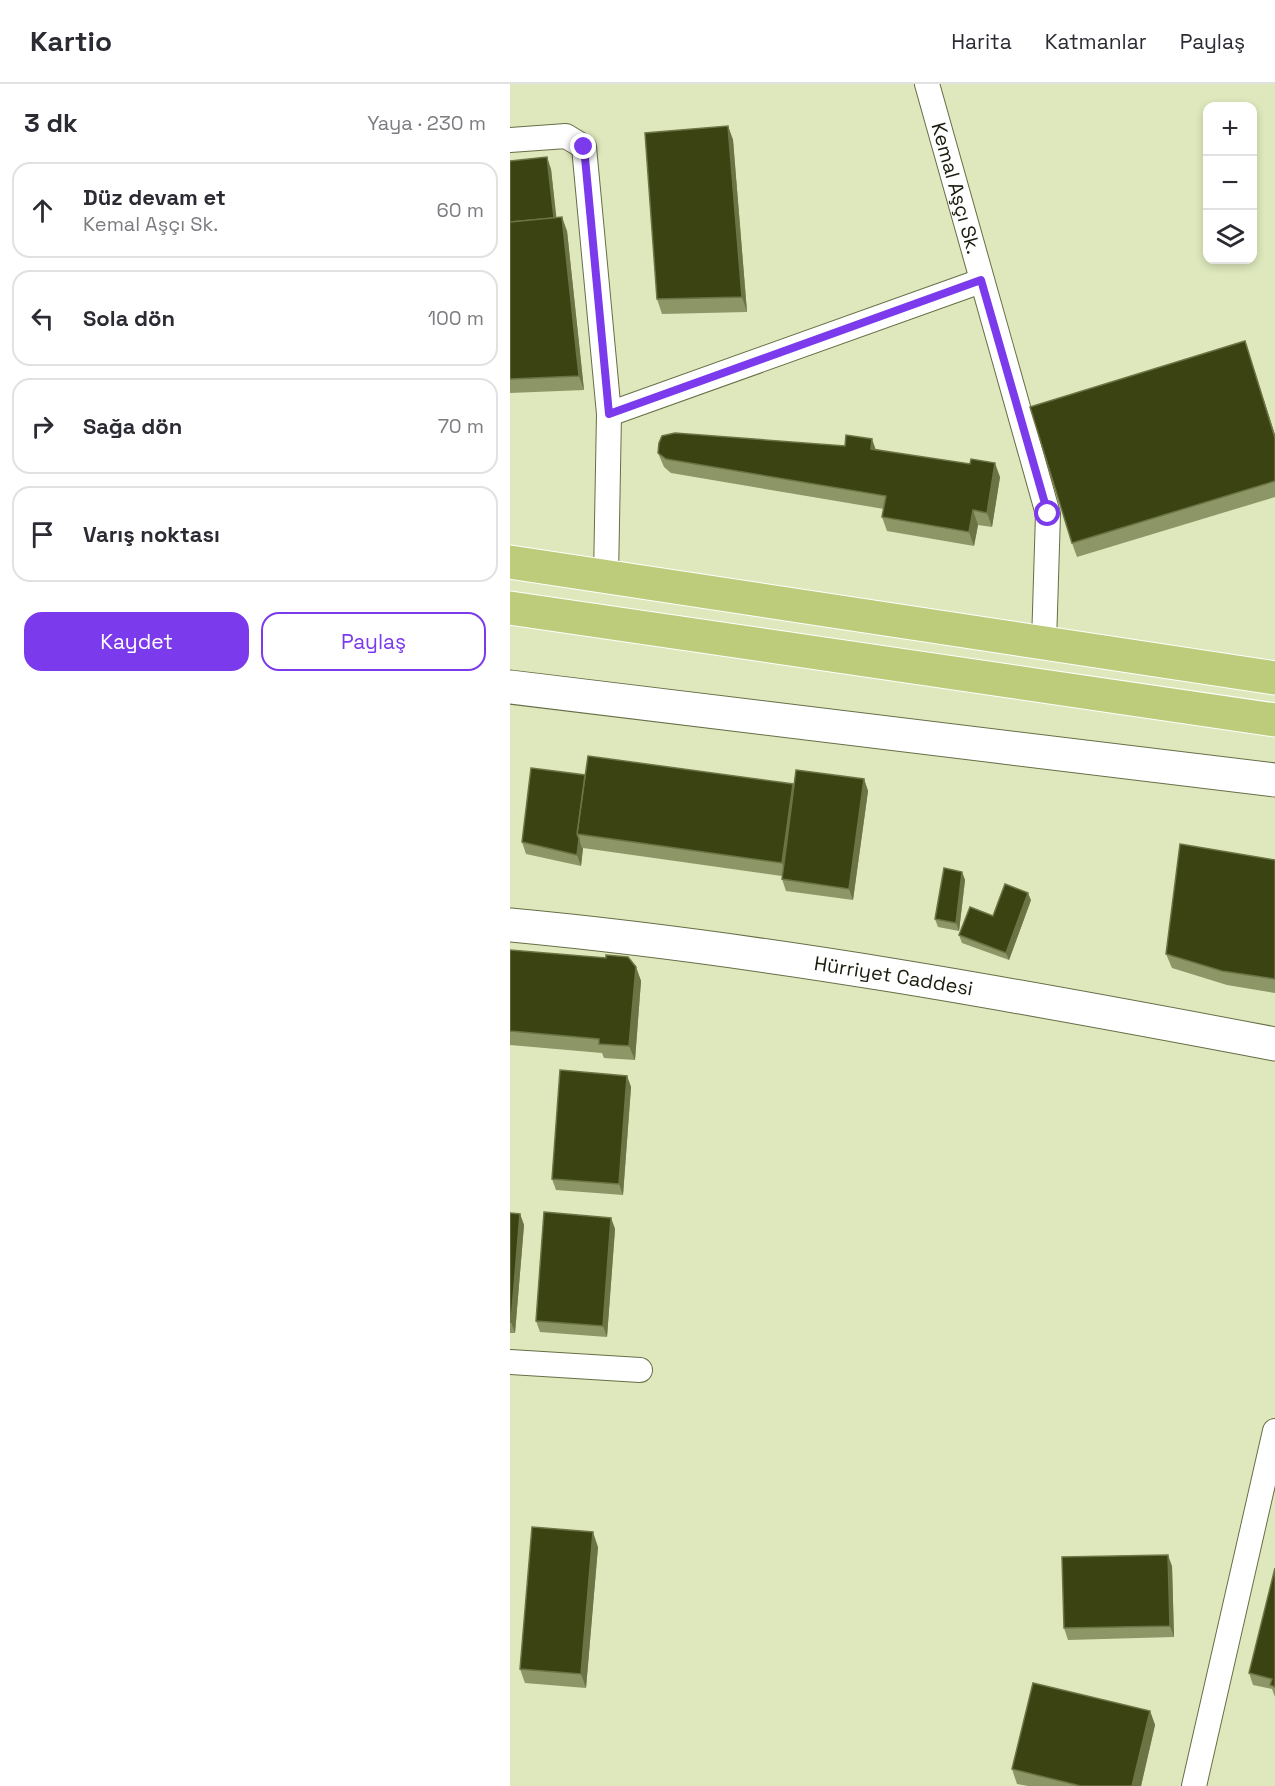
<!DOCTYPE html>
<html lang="tr">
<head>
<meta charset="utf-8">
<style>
  :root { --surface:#fff; --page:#f2f2f3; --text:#2b2b33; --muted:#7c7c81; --line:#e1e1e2; --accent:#7c3aed }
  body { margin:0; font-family:"Space Grotesk",sans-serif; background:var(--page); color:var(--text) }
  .controls { position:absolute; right:18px; top:18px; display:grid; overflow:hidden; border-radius:12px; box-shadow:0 3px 9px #0003 }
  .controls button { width:54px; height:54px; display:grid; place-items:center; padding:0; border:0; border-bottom:2px solid var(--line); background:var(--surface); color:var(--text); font:30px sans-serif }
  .stop { position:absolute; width:18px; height:18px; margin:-14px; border:4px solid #7c3aed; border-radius:50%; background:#fff }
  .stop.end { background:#7c3aed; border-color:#fff; box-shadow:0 2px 6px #0008 }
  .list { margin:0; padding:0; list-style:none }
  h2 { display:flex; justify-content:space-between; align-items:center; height:78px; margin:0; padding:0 24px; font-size:26px }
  h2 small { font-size:20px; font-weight:400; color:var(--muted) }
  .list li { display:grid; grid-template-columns:39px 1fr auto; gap:18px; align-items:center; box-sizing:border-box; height:96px; margin:0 12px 12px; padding:0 12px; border:2px solid var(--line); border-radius:18px }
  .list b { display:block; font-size:22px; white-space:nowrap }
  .list p { margin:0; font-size:20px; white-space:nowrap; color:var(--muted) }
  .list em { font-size:20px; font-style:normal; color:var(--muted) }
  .actions { display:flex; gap:12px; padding:18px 24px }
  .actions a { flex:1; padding:14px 0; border:2px solid var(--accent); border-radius:18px; text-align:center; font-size:21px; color:var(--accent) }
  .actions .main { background:var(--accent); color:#fff }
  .icon { flex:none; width:33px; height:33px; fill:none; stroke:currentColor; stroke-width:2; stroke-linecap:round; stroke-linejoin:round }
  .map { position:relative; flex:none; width:765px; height:1702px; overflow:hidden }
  header { display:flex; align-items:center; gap:36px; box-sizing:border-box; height:84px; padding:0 30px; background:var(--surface); border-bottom:2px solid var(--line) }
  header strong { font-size:28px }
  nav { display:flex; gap:33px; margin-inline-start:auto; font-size:21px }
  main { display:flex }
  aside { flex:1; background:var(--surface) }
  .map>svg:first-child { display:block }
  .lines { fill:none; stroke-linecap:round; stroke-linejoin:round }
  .street-casing { stroke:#666e46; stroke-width:26 }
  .secondary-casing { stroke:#666e46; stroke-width:35 }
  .highway-casing { stroke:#fff; stroke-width:35 }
  .street { stroke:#fff; stroke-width:24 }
  .secondary { stroke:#fff; stroke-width:33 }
  .highway { stroke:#bccc7a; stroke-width:33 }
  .wall { fill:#8c9667 }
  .shaded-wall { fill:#6c7445 }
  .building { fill:#3b4312; stroke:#6c7445; stroke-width:1.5 }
  .route { stroke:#7c3aed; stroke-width:8 }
  .labels { text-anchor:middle; stroke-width:6; stroke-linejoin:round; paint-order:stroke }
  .street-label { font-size:20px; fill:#191c0c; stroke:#ecf5c9 }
</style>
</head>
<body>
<header>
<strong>Kartio</strong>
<nav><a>Harita</a><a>Katmanlar</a><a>Paylaş</a></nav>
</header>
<main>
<aside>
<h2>3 dk<small>Yaya · 230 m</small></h2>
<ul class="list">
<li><svg class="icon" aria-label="ahead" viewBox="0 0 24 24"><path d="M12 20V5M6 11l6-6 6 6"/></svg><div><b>Düz devam et</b><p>Kemal Aşçı Sk.</p></div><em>60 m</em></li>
<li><svg class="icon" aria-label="left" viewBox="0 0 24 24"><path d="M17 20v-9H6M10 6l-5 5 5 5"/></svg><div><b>Sola dön</b></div><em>100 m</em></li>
<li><svg class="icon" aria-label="right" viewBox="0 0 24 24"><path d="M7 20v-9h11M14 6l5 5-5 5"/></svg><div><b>Sağa dön</b></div><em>70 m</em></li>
<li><svg class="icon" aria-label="arrive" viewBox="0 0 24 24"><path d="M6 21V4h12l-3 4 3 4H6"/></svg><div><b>Varış noktası</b></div></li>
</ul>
<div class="actions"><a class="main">Kaydet</a><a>Paylaş</a></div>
</aside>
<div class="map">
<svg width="765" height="1702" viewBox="0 0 765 1702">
  <rect width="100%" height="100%" fill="#dee8bc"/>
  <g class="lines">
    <g class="street-casing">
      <g id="street">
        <path id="s1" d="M417 0 538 430 534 559"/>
        <polyline points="0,56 56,52 74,63 99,330 96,493"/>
        <polyline points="99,330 471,197"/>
        <polyline points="0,1278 130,1286"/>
        <polyline points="684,1702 765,1347"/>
      </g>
    </g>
    <g class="secondary-casing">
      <g id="secondary">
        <polyline points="0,603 765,696"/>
        <path id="s2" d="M0 841C257 865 512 912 765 960"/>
      </g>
    </g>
    <g class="highway-casing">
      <g id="highway">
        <polyline points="0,478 765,594"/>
        <polyline points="0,524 765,636"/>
      </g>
    </g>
    <use href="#street" class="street"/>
    <use href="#secondary" class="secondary"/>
    <use href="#highway" class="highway"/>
  </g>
  <g class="wall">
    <polygon points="218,42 223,56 237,228 152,230 147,215"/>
    <polygon points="0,77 41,85 46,133 57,147 74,306 0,309"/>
    <polygon points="735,257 765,351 765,413 567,473 562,459"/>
    <polygon points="366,365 490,393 482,443 468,441 464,462 377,447 372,433 374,425 161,389 154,383 148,369"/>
    <polygon points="75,691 283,700 284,703 354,695 358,707 343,816 276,807 272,795 272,792 73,764 71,782 16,770 12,758"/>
    <polygon points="765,776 765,909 717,901 662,884 656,870"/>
    <polygon points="452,788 455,796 449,847 428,843 425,835"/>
    <polygon points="521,816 499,876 452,859 449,851 483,832"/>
    <polygon points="0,866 96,874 126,883 131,897 125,976 94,974 92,969 0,961"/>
    <polygon points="117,992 121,1003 113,1111 46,1106 42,1095"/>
    <polygon points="0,1129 10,1130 14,1141 5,1249 0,1249"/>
    <polygon points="101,1134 105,1145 97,1253 30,1248 26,1237"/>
    <polygon points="88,1463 76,1604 15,1599 10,1585"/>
    <polygon points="662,1482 664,1553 558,1556 554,1544"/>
    <polygon points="765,1484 765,1613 762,1605 743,1601 739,1589"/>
    <polygon points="640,1627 645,1641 631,1702 518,1702 507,1700 502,1685"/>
  </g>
  <g class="shaded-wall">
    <polygon points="218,42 223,56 237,228 232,213"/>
    <polygon points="37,73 41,85 48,148 44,137"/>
    <polygon points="52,133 57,147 74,306 69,292"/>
    <polygon points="735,257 765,351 765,354"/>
    <polygon points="362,355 367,369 361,365"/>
    <polygon points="485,379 490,393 482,443 477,429"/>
    <polygon points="463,426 468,441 464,462 459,448"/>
    <polygon points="354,695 358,707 343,816 339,805"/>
    <polygon points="283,700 288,714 277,793 272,779"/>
    <polygon points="69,755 72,764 73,764 71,782 67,771"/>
    <polygon points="452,788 455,796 449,847 446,839"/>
    <polygon points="518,809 521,816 499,876 496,869"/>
    <polygon points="126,883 131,897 125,976 119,962"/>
    <polygon points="117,992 121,1003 113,1111 109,1100"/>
    <polygon points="10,1130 14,1141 5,1249 1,1238"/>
    <polygon points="101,1134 105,1145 97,1253 93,1242"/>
    <polygon points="83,1448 88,1463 76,1604 71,1590"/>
    <polygon points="658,1471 662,1482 664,1553 660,1542"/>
    <polygon points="640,1627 645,1641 631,1702 622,1702"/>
  </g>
  <g class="building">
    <polygon points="218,42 232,213 147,215 135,49"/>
    <polygon points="37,73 44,134 0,138 0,77"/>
    <polygon points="52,133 69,292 0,295 0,138"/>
    <polygon points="735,257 765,354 765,397 562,459 520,323"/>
    <polygon points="165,349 335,362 336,351 362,355 361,365 460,380 461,375 485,379 477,429 463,426 459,448 372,433 376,412 156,375 148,369 149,359 152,352"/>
    <polygon points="78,672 283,700 272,779 67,750"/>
    <polygon points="21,684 75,691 67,750 69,755 67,771 12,758"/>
    <polygon points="286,686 354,695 339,805 272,795"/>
    <polygon points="670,760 765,776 765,895 712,887 656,870"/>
    <polygon points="434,784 452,788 446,839 425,835"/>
    <polygon points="495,800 518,809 496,869 449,851 460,823 483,832"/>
    <polygon points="0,866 96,874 96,871 118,873 126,883 119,962 89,960 89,955 0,947"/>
    <polygon points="50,986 117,992 109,1100 42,1095"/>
    <polygon points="34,1128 101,1134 93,1242 26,1237"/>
    <polygon points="0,1129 10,1130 1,1238 0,1238"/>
    <polygon points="22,1443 83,1448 71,1590 10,1585"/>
    <polygon points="658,1471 660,1542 554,1544 552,1473"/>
    <polygon points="765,1484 765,1603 760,1601 762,1595 739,1589"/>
    <polygon points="523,1599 640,1627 622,1702 571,1702 502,1685"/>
  </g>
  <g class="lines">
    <polyline class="route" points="74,63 99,330 471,196 538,430"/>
  </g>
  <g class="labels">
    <g class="street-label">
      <text dy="7" stroke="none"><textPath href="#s1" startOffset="108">Kemal Aşçı Sk.</textPath></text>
      <text dy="7" stroke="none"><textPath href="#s2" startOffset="387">Hürriyet Caddesi</textPath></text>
    </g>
  </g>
</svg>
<div class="controls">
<button>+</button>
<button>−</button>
<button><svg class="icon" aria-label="layers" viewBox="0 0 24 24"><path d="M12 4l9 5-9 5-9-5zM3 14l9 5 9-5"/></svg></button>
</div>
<div class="stop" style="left:538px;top:430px"></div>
<div class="stop end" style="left:74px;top:63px"></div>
</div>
</main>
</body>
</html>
